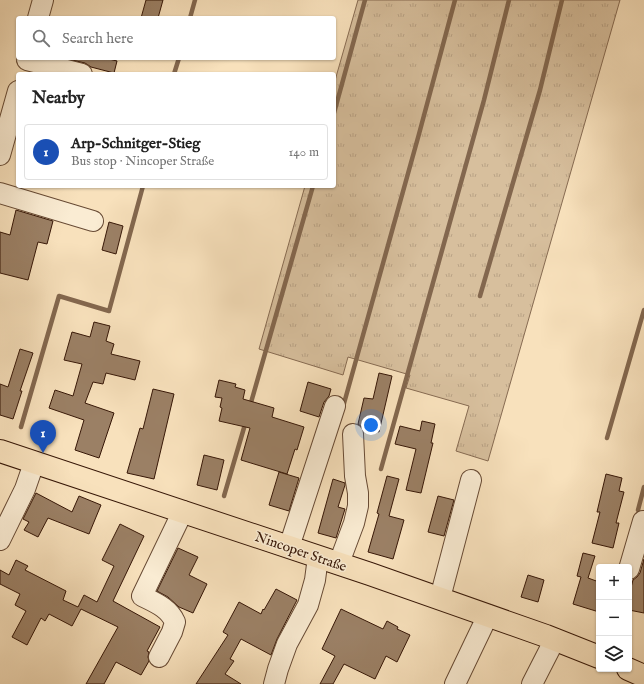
<!DOCTYPE html>
<html lang="en">
<head>
<meta charset="utf-8">
<style>
  :root { --surface:#fff; --page:#f2f2f2; --text:#222; --muted:#767676; --line:#e0e0e0; --accent:#b45309 }
  body { margin:0; font-family:"IM FELL English",serif; background:var(--page); color:var(--text) }
  .controls { position:absolute; right:12px; bottom:12px; display:grid; overflow:hidden; border-radius:4px; box-shadow:0 1px 3px #0004 }
  .controls button { width:36px; height:36px; display:grid; place-items:center; padding:0; border:0; border-bottom:1px solid var(--line); background:var(--surface); color:var(--text); font:20px sans-serif }
  .you { position:absolute; left:371px; top:425px; width:14px; height:14px; margin:-10px; border:3px solid #fff; border-radius:50%; background:#1a73e8; box-shadow:0 0 0 6px #1a73e833 }
  .badge { display:grid; place-items:center; width:26px; height:26px; border-radius:50%; background:var(--accent); color:#fff; font-size:13px; font-weight:700 }
  .pin { position:absolute; translate:-50% -33px; filter:drop-shadow(0 1px 2px #0008) }
  .pin::after { content:''; position:absolute; top:21px; width:14px; height:12px; background:inherit; clip-path:polygon(0 0,100% 0,50% 100%) }
  .list { margin:0; padding:0; list-style:none }
  h2 { display:flex; justify-content:space-between; align-items:center; height:52px; margin:0; padding:0 16px; font-size:17px }
  h2 small { font-size:13px; font-weight:400; color:var(--muted) }
  .list li { display:grid; grid-template-columns:26px 1fr auto; gap:12px; align-items:center; box-sizing:border-box; height:56px; margin:0 8px 8px; padding:0 8px; border:1px solid var(--line); border-radius:4px }
  .list b { display:block; font-size:15px; white-space:nowrap }
  .list p { margin:0; font-size:13px; white-space:nowrap; color:var(--muted) }
  .list em { font-size:13px; font-style:normal; color:var(--muted) }
  .icon { flex:none; width:22px; height:22px; fill:none; stroke:currentColor; stroke-width:2; stroke-linecap:round; stroke-linejoin:round }
  .map { position:relative; flex:none; width:644px; height:684px; overflow:hidden }
  .search { position:absolute; background:var(--surface); box-shadow:0 1px 3px #0004; left:16px; top:16px; width:320px; height:44px; display:flex; align-items:center; gap:10px; box-sizing:border-box; padding:0 14px; border-radius:4px; color:var(--muted); font-size:15px }
  .panel { position:absolute; background:var(--surface); box-shadow:0 1px 3px #0004; left:16px; top:72px; width:320px; height:116px; border-radius:4px }
  .map>svg:first-child { display:block }
  .grass { fill:url(#grass-tufts); stroke:#876b52 }
  .lines { fill:none; stroke-linecap:round; stroke-linejoin:round }
  .stream { stroke:#83674e; stroke-width:4.5 }
  .building { fill:#9b8065; stroke:#371707 }
  .minor-casing { stroke:#674a34; stroke-width:22 }
  .major-casing { stroke:#371707; stroke-width:24 }
  .minor { stroke:#faecd3; stroke-width:20 }
  .major { stroke:#f8e1bc; stroke-width:22 }
  .labels { text-anchor:middle; stroke-width:3; stroke-linejoin:round; paint-order:stroke }
  .street-label { font-size:14px; fill:#371707; stroke:#faecd3 }
</style>
</head>
<body>
<div class="map">
<svg width="644" height="684" viewBox="0 0 644 684">
  <defs>
    <pattern id="grass-tufts" width="24" height="20" patternUnits="userSpaceOnUse"><rect width="24" height="20" fill="#d7bf9d"/><path d="M3 7l-1-3M5 7V3M7 7l1-3M15 17l-1-3M17 17v-4M19 17l1-3" fill="none" stroke="#b9a386"/></pattern>
  </defs>
  <rect width="100%" height="100%" fill="#f8e1bc"/>
  <filter id="stains"><feTurbulence type="fractalNoise" baseFrequency=".005" numOctaves="4"/><feColorMatrix values="0 0 0 0 .2 0 0 0 0 .09 0 0 0 0 .02 0 0 0 .5 -.17"/></filter>
  <radialGradient id="worn" r=".72"><stop offset=".6" stop-color="#630" stop-opacity="0"/><stop offset="1" stop-color="#630" stop-opacity=".3"/></radialGradient>
  <polygon class="grass" points="358,0 620,0 488,461 456,451 469,406 406,388 410,375 348,357 343,375 259,349 305,186 334,186 334,84"/>
  <g class="lines">
    <g class="stream">
      <polyline points="190,18 195,0"/>
      <polyline points="174,74 179,58"/>
      <polyline points="334,113 365,0"/>
      <polyline points="480,296 540,90 562,0"/>
      <polyline points="250,406 313,186"/>
      <polyline points="343,407 419,134 455,0"/>
      <polyline points="21,427 59,296 109,311 143,186"/>
      <polyline points="607,438 644,310"/>
      <polyline points="381,469 484,100 509,0"/>
      <polyline points="224,496 246,421"/>
      <polyline points="638,510 644,487"/>
    </g>
  </g>
  <g class="building">
    <polygon points="146,0 163,0 158,18 141,18"/>
    <polygon points="73,58 105,58 117,61 114,73 91,67 85,63 72,60"/>
    <polygon points="16,210 53,221 47,244 38,242 28,280 0,273 0,232 10,235"/>
    <polygon points="109,222 123,226 116,254 102,250"/>
    <polygon points="94,322 110,326 106,341 114,344 111,354 140,361 135,380 106,373 103,384 93,382 85,403 114,413 99,458 75,450 84,420 49,408 55,390 73,396 82,364 64,360 72,332 90,337"/>
    <polygon points="20,349 33,353 20,391 22,391 13,419 0,415 0,384 8,387"/>
    <polygon points="379,373 392,376 379,432 363,428 358,424 364,398 373,399"/>
    <polygon points="219,380 236,384 235,387 245,390 243,399 274,408 272,417 304,427 297,450 295,449 287,474 241,460 250,428 219,421 222,408 220,407 222,398 215,397"/>
    <polygon points="308,382 331,389 329,396 324,402 319,417 300,411"/>
    <polygon points="153,389 174,394 154,479 127,473 140,428 143,429"/>
    <polygon points="422,421 435,424 431,443 433,443 421,493 406,490 416,449 395,444 400,426 420,431"/>
    <polygon points="204,455 224,460 217,490 197,485"/>
    <polygon points="279,472 299,478 289,511 269,505"/>
    <polygon points="606,474 622,478 619,491 624,492 616,523 619,523 613,548 592,543 600,512 597,512"/>
    <polygon points="387,476 399,479 389,516 404,520 393,559 368,552 379,514 377,513"/>
    <polygon points="333,479 345,483 345,485 338,507 345,509 336,538 318,533"/>
    <polygon points="36,493 72,512 79,496 101,505 89,534 48,518 38,537 24,530 29,522 23,519"/>
    <polygon points="438,496 454,500 444,536 428,532"/>
    <polygon points="120,524 144,536 113,601 160,627 147,651 149,652 148,657 149,661 141,675 116,662 104,684 86,684 118,627 81,609 72,626 49,614 45,621 41,618 27,645 12,637 26,611 15,605 20,594 0,584 0,570 9,575 16,560 28,566 25,570 66,591 63,600 78,607 84,595 97,602 114,566 102,560"/>
    <polygon points="178,548 198,557 189,575 207,584 193,613 179,607 168,597 157,591"/>
    <polygon points="583,553 595,556 588,578 599,582 599,612 573,604 581,577 577,576"/>
    <polygon points="644,559 644,613 629,610 629,595 633,580 637,577 640,573"/>
    <polygon points="528,575 544,580 538,602 521,597"/>
    <polygon points="276,589 297,600 277,639 271,655 241,639 230,659 234,661 225,674 241,684 196,684 228,635 223,632 239,602 261,614 263,609 264,610"/>
    <polygon points="341,609 383,629 387,621 398,627 397,629 410,635 397,662 386,656 375,679 344,664 333,684 320,684 335,656 322,649"/>
  </g>
  <g class="lines">
    <g class="minor-casing">
      <g id="minor">
        <polyline points="38,18 43,0"/>
        <polyline points="27,60 82,74"/>
        <polyline points="0,155 18,91"/>
        <polyline points="0,193 93,221"/>
        <polyline points="0,540 25,489 34,463"/>
        <polyline points="289,547 335,406"/>
        <polyline points="339,563 354,523 358,506 358,493 355,476 353,434"/>
        <polyline points="629,569 643,521"/>
        <polyline points="440,598 471,480"/>
        <path d="M159 657 172 632 175 622C169 608 156 603 142 596L183 511"/>
        <polyline points="274,684 278,669 287,644 308,605 315,580 318,557"/>
        <polyline points="455,684 488,615"/>
        <polyline points="532,684 555,639"/>
      </g>
    </g>
    <g class="major-casing">
      <g id="major">
        <polyline points="0,451 370,574 546,636 599,657"/>
        <polyline points="628,669 644,676"/>
      </g>
    </g>
    <use href="#minor" class="minor"/>
    <use href="#major" class="major"/>
  </g>
  <g class="labels">
    <g class="street-label">
      <text transform="translate(301 551) rotate(19)" y="5">Nincoper Straße</text>
    </g>
  </g>
  <rect width="100%" height="100%" filter="url(#stains)"/>
  <rect width="100%" height="100%" fill="url(#worn)"/>
</svg>
<div class="controls">
<button>+</button>
<button>−</button>
<button><svg class="icon" aria-label="layers" viewBox="0 0 24 24"><path d="M12 4l9 5-9 5-9-5zM3 14l9 5 9-5"/></svg></button>
</div>
<div class="you"></div>
<div class="pin badge" style="left:43px;top:453px;background:#1a4fb4">1</div>
<div class="search"><svg class="icon" aria-label="search" viewBox="0 0 24 24"><circle cx="10" cy="10" r="6"/><path d="M15 15l6 6"/></svg>Search here</div>
<section class="panel">
<h2>Nearby<small></small></h2>
<ul class="list">
<li><span class="badge" style="background:#1a4fb4">1</span><div><b>Arp-Schnitger-Stieg</b><p>Bus stop · Nincoper Straße</p></div><em>140 m</em></li>
</ul>
</section>
</div>
</body>
</html>
